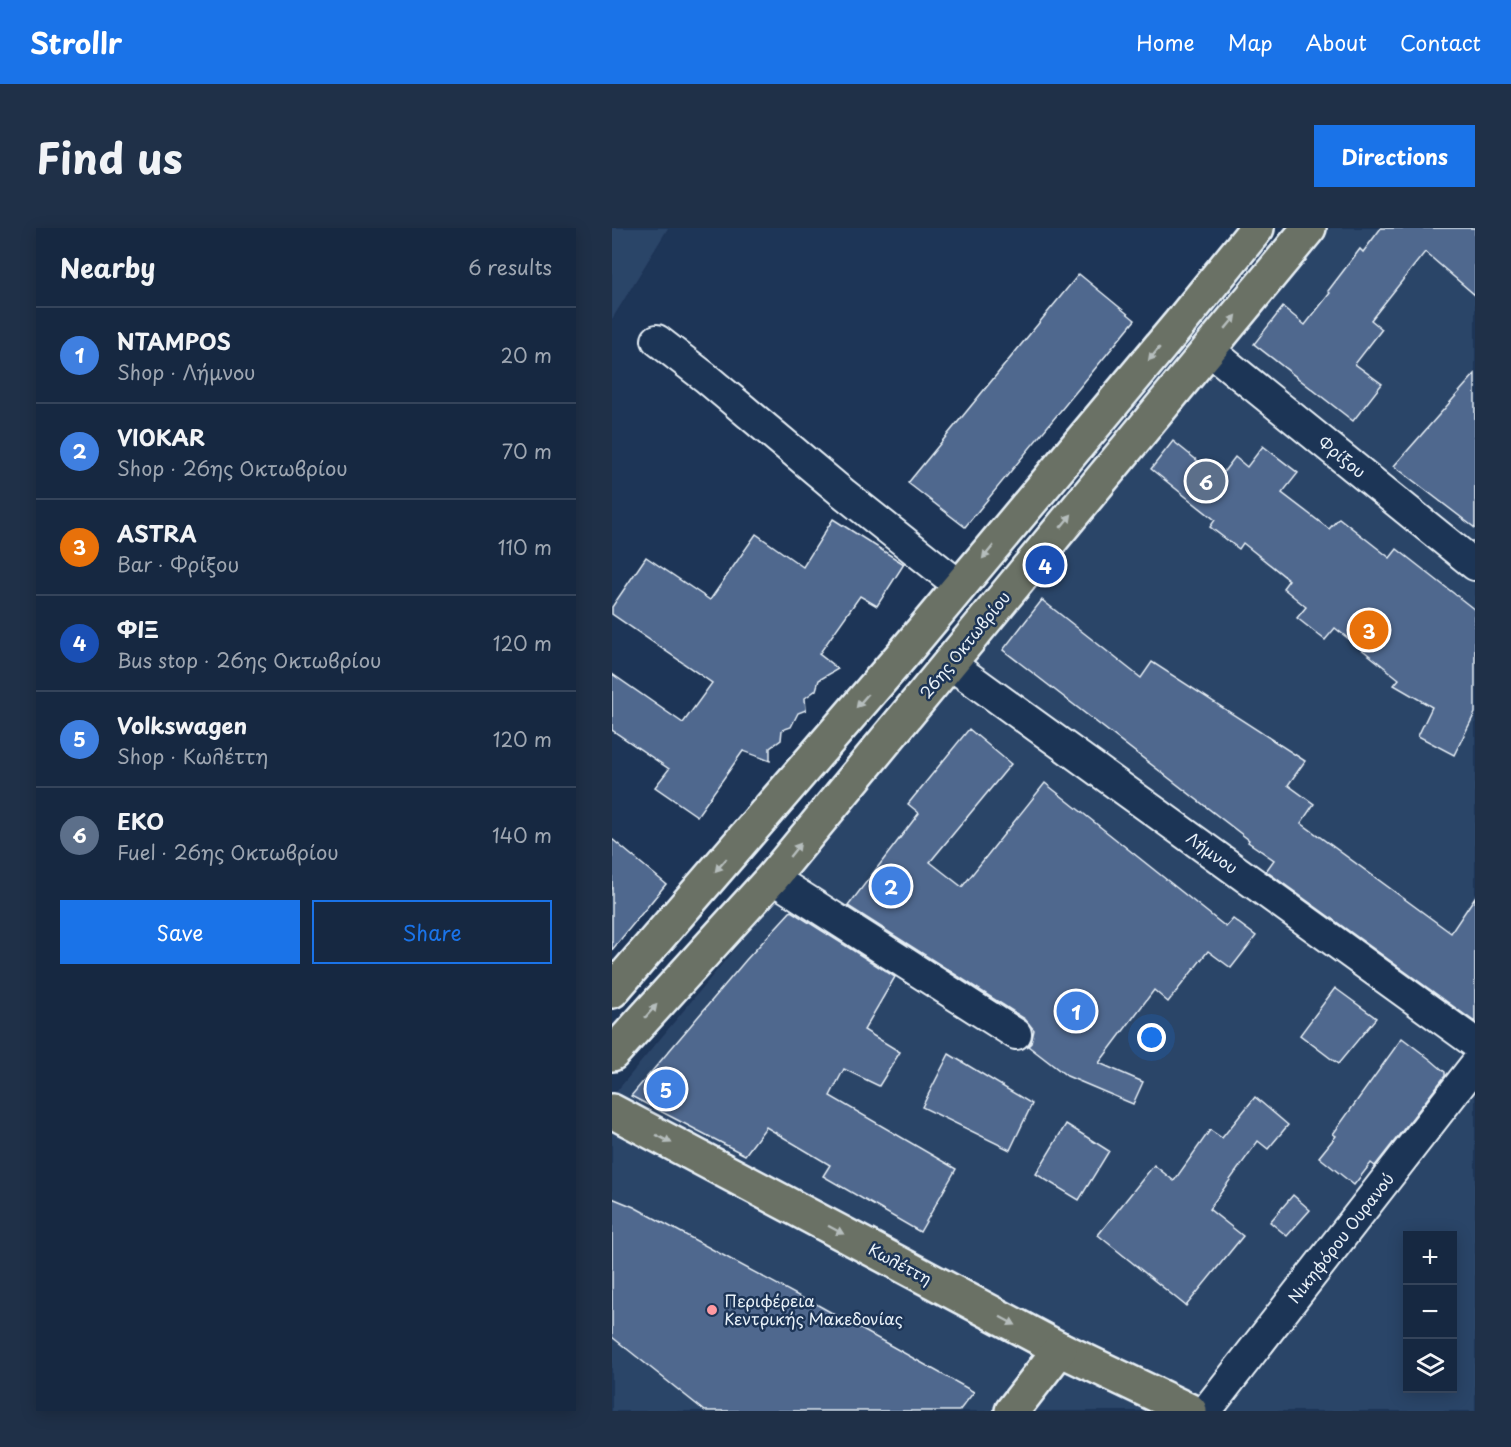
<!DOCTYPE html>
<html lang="en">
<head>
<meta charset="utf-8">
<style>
  :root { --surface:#162841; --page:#1f3048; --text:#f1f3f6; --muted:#9ea6b1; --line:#35445a; --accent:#1a73e8 }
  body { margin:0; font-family:"Playpen Sans",sans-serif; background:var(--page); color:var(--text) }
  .controls { position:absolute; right:18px; bottom:18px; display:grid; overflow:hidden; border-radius:0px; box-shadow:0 3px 15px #0003 }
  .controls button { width:54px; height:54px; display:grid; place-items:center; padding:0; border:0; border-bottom:2px solid var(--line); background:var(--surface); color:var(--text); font:30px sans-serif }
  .you { position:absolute; left:540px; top:810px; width:21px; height:21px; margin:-15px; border:4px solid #fff; border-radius:50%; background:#1a73e8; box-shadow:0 0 0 9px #1a73e833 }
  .badge { display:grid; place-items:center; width:39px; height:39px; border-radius:50%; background:var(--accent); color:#fff; font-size:20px; font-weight:700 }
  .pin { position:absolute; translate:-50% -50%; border:3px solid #fff; box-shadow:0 2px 6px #0006 }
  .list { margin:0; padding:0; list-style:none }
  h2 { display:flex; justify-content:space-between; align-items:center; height:78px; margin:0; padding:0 24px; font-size:26px }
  h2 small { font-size:20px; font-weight:400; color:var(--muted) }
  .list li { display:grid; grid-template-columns:39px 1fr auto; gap:18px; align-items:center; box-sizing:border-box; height:96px; padding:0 24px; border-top:2px solid var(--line) }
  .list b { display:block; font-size:22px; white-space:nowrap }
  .list p { margin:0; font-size:20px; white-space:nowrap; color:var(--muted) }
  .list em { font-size:20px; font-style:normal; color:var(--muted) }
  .actions { display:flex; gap:12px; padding:18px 24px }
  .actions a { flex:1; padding:14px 0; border:2px solid var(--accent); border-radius:0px; text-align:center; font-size:21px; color:var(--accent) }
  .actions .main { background:var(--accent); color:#fff }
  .icon { flex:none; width:33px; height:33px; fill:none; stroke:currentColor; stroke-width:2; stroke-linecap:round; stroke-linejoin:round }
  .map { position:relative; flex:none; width:863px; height:1183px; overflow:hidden; border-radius:0px }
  header { display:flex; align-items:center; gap:36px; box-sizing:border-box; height:84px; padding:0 30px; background:var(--accent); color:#fff }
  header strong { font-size:28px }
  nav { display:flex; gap:33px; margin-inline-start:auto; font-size:21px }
  .intro { display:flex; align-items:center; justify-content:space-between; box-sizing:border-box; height:144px; padding:0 36px }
  h1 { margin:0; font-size:42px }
  .button { padding:15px 27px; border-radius:0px; background:var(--accent); color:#fff; font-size:21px; font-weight:700 }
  main { display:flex; gap:36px; padding:0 36px }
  aside { flex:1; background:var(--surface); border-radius:0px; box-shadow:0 3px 15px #0003 }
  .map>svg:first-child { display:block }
  .built { fill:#2c4468; fill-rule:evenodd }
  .building { fill:#50688e; stroke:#e8f1f8; stroke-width:1.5 }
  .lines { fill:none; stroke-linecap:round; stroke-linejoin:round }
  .minor-casing { stroke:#e8f1f8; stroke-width:34 }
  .major-casing { stroke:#e8f1f8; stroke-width:38 }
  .minor { stroke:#1d3557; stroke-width:30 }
  .major { stroke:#6b7165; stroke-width:33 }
  .oneway { fill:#b6bebd }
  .poi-dot { fill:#ff9aa2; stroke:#1d3557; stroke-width:2 }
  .labels { text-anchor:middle; stroke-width:5; stroke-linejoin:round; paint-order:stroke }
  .street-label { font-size:16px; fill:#e8f1f8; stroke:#1d3557 }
  .poi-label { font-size:16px; fill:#e8f1f8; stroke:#1d3557; text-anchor:start }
</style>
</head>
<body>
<header>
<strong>Strollr</strong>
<nav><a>Home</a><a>Map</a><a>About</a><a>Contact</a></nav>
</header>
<div class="intro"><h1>Find us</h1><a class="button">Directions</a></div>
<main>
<aside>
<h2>Nearby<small>6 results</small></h2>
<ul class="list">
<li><span class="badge" style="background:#3f7fe0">1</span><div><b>NTAMPOS</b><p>Shop · Λήμνου</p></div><em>20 m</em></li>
<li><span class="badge" style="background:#3f7fe0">2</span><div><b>VIOKAR</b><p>Shop · 26ης Οκτωβρίου</p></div><em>70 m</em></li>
<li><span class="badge" style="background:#e8710a">3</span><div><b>ASTRA</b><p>Bar · Φρίξου</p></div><em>110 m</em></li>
<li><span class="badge" style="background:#1a4fb4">4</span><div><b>ΦΙΞ</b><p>Bus stop · 26ης Οκτωβρίου</p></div><em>120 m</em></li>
<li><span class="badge" style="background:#3f7fe0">5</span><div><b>Volkswagen</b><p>Shop · Κωλέττη</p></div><em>120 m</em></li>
<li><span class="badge" style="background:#5c6f8a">6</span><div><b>EKO</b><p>Fuel · 26ης Οκτωβρίου</p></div><em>140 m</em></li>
</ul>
<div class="actions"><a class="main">Save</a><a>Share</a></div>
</aside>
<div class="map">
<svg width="863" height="1183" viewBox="0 0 863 1183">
  <rect width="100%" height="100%" fill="#1d3557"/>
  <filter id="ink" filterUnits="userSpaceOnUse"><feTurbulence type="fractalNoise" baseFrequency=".0167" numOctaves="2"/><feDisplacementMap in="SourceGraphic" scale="12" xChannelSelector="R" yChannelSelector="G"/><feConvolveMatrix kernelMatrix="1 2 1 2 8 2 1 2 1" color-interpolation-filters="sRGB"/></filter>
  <g filter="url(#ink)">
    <g class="built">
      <polygon points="0,0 56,0 0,91"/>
      <path d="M718 0H863V1183H0V869L604 140ZM796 1008H840V1160H796Z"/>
    </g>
    <g class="building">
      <polygon points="769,0 863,0 863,67 813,24 759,92 770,101 743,136 770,156 741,193 642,116 671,79 693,97 718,65 716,63 748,21 751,24"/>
      <polygon points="467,46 523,92 353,299 296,255"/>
      <polygon points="863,146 863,300 782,238"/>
      <polygon points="561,213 607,250 623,229 635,239 651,218 686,245 670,265 717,301 727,290 778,330 785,321 863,382 863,485 842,527 806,508 820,479 782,457 787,451 723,400 713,412 685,390 694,379 671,360 677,352 631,315 627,321 598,299 603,292 539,241"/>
      <polygon points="221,291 292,336 265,378 248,368 207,426 226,441 207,452 204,462 193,470 194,482 186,485 179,499 170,502 169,512 158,520 158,533 131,523 85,588 43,559 57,541 0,502 0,446 71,495 100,455 0,386 0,379 34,329 98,372 144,306 191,339"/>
      <polygon points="430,372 529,450 540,434 693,533 676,557 702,576 689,595 839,705 863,669 863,794 654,643 662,632 636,614 637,612 391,422"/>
      <polygon points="357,501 399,536 318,634 350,659 433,555 614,699 621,691 644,708 619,740 596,723 556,774 542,762 487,835 531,854 521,876 455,848 416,818 419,815 422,802 413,791 236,678 307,585 296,576"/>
      <polygon points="0,611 54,656 0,722"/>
      <polygon points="179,683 283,749 252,802 288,824 267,858 232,841 218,868 344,941 308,1004 211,948 218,937 154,899 133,927 19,868 134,732"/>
      <polygon points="723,760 764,790 726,836 688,807"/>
      <polygon points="790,810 819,832 833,844 833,848 763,938 759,935 742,957 707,929 724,908 721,906"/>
      <polygon points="337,826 420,876 398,922 310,879"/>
      <polygon points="643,869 676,897 656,921 646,913 597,981 631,1008 574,1078 486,1007 542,937 562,953 598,902 610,910"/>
      <polygon points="454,896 497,923 467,972 424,946"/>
      <polygon points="681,967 698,982 675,1008 658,994"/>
      <polygon points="0,970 22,979 203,1077 204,1076 362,1164 347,1183 93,1183 0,1109"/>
    </g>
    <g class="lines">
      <g class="minor-casing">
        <g id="minor">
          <polyline points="45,112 93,149 231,265 348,358"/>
          <polyline points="596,121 863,337"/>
          <polyline points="337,435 863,815"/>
          <polyline points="160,650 404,806"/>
          <polyline points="594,1183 863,837"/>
        </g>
      </g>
      <g class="major-casing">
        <g id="major">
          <polyline points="0,763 291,426 568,95 645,0"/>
          <polyline points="0,826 160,650 697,0"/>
          <polyline points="0,883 448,1121 578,1183"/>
          <polyline points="400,1183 448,1121"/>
        </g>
      </g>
      <use href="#minor" class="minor"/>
      <use href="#major" class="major"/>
    </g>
    <defs><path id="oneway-solid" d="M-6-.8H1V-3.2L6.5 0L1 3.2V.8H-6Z" transform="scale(1.5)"/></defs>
    <g class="oneway">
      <use href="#oneway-solid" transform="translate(619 94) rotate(-50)"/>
      <use href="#oneway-solid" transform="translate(542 126) rotate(130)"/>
      <use href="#oneway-solid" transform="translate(454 293) rotate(-50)"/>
      <use href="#oneway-solid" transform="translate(376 324) rotate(130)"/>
      <use href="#oneway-solid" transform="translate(250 473) rotate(131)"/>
      <use href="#oneway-solid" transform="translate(183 622) rotate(-51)"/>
      <use href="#oneway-solid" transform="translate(109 637) rotate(131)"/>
      <use href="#oneway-solid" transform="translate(39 783) rotate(-48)"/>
      <use href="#oneway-solid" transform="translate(52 911) rotate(28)"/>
      <use href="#oneway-solid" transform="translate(224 1002) rotate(28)"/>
      <use href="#oneway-solid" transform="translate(396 1093) rotate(28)"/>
    </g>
  </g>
  <circle class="poi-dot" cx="100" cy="1082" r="6"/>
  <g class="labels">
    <g class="street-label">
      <text transform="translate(730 229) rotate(39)" y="6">Φρίξου</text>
      <text transform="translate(353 417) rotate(-51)" y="6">26ης Οκτωβρίου</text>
      <text transform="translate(600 625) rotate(36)" y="6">Λήμνου</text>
      <text transform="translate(729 1010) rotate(-52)" y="6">Νικηφόρου Ουρανού</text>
      <text transform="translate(288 1036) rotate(28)" y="6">Κωλέττη</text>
    </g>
    <g class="poi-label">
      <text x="112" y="1079">Περιφέρεια<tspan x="112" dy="18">Κεντρικής Μακεδονίας</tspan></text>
    </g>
  </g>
</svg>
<div class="controls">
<button>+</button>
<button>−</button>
<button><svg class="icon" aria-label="layers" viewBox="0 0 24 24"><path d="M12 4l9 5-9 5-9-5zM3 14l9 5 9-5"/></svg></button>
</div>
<div class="you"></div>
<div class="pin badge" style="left:464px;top:783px;background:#3f7fe0">1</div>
<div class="pin badge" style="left:279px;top:658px;background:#3f7fe0">2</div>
<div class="pin badge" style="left:757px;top:402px;background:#e8710a">3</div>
<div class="pin badge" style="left:433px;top:337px;background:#1a4fb4">4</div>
<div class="pin badge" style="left:54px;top:861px;background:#3f7fe0">5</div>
<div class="pin badge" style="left:594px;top:253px;background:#5c6f8a">6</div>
</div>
</main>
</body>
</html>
